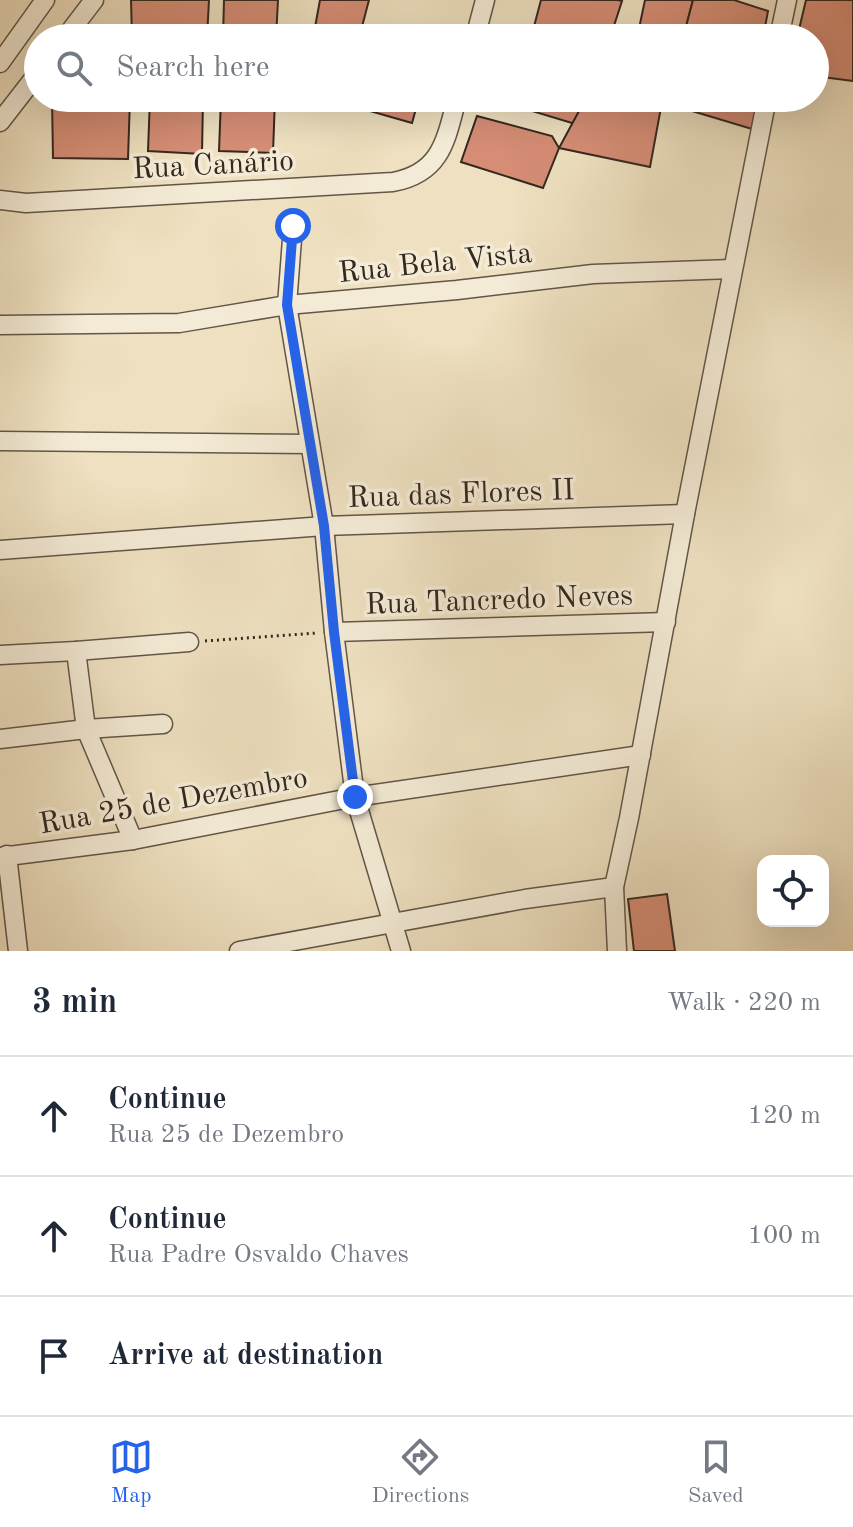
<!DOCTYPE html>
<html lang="en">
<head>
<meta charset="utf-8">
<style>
  :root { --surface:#fff; --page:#f2f2f3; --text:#1f2937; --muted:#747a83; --line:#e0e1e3; --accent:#2563eb }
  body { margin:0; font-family:"Old Standard TT",serif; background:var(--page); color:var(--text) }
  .controls { position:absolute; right:24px; bottom:24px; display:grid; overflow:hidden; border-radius:16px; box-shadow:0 8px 32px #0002 }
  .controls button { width:72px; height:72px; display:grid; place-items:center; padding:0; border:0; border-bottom:2px solid var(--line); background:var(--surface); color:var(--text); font:40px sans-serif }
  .stop { position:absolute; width:24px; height:24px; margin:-18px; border:6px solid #2563eb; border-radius:50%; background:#fff }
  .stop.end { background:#2563eb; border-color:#fff; box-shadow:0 2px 8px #0008 }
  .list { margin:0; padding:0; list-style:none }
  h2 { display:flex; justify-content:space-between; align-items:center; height:104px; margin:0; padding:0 32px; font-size:34px }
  h2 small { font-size:26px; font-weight:400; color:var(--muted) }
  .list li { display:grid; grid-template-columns:52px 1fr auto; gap:24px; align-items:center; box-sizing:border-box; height:120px; padding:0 32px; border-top:2px solid var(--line) }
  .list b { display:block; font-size:30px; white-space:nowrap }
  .list p { margin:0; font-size:26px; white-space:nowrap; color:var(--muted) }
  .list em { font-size:26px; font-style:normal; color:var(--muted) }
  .icon { flex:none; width:44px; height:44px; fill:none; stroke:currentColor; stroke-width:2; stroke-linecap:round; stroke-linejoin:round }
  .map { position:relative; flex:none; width:853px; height:951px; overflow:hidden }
  .search { position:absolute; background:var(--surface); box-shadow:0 8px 32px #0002; left:24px; right:24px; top:24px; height:88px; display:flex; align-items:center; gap:20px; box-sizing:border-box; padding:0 28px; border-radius:44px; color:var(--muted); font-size:30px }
  .sheet { height:464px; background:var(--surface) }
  nav { display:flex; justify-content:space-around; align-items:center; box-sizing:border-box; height:112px; border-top:2px solid var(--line); background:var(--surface); font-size:22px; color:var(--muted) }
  nav a { display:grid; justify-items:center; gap:4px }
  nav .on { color:var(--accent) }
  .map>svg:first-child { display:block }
  .building { fill:#d58d75; stroke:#34281f; stroke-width:2 }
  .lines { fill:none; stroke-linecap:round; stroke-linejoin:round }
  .minor-casing { stroke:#625647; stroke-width:21 }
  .path { stroke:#34281f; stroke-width:3; stroke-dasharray:2 4; stroke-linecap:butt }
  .minor { stroke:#f4ebd6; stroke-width:18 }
  .route { stroke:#2563eb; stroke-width:10 }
  .labels { text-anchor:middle; stroke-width:7; stroke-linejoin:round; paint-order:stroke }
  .street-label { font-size:30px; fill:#34281f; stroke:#f4ebd6 }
</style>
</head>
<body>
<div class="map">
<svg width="853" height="951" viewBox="0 0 853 951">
  <rect width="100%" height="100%" fill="#eee0c0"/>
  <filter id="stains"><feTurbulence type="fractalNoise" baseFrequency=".0025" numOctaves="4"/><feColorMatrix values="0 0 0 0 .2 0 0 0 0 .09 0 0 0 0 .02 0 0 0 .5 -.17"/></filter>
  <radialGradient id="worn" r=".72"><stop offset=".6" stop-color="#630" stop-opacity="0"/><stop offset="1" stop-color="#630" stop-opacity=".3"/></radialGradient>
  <g class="building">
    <polygon points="131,0 209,0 207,38 132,38"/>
    <polygon points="224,0 278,0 276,38 223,38"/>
    <polygon points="320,0 369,0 359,38 313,38"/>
    <polygon points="541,0 617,0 622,1 610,38 543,38 532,34"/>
    <polygon points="645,0 693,0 683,38 637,38"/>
    <polygon points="693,0 734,0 768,11 763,38 683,38"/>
    <polygon points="806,0 853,0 853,81 815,76 815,38 797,38"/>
    <polygon points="387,27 432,38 384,38"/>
    <polygon points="52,98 130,98 128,159 53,158"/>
    <polygon points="150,98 203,98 202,154 148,151"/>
    <polygon points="221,98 275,98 273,153 219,151"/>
    <polygon points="373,98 419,98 412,123 370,111"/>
    <polygon points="489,98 591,98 582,126"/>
    <polygon points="586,98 660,98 662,102 650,167 559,148"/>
    <polygon points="663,98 758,98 752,129 662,102"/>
    <polygon points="477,116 552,136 559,148 543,188 461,162"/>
    <polygon points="667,894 675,951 634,951 628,899"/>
  </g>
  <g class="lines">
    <g class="minor-casing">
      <g id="minor">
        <polyline points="65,38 94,0"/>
        <polyline points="475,38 485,0"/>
        <polyline points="779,38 787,0"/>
        <polyline points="0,63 45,0"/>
        <polyline points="0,122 38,73"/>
        <path d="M0 200 26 203 393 182C442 173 446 139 457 98"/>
        <polyline points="293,226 287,305 324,526 334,632 355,797 401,951"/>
        <polyline points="0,325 179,323 287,305 457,290 593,274 732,269"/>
        <polyline points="0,441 310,444"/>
        <polyline points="0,550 324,526 685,514"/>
        <polyline points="334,632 666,622"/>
        <polyline points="76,651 86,729 133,840"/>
        <polyline points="0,655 76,651 189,642"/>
        <polyline points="0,739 86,729 163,724"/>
        <polyline points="7,855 18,951"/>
        <polyline points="0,857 133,840 355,797 641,755"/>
        <polyline points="239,951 525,899 614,887"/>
        <polyline points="617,951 614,887 629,818 685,514 767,98"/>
      </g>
    </g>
    <polyline class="path" points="205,641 317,633"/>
    <use href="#minor" class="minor"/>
  </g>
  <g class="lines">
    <polyline class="route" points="293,226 287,305 324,526 334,632 355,797"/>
  </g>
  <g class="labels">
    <g class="street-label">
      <text transform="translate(213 164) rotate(-3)" y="10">Rua Canário</text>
      <text transform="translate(435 262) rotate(-6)" y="10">Rua Bela Vista</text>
      <text transform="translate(461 493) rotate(-2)" y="10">Rua das Flores II</text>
      <text transform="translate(499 599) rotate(-2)" y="10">Rua Tancredo Neves</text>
      <text transform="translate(173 800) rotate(-10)" y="10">Rua 25 de Dezembro</text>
    </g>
  </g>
  <rect width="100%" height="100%" filter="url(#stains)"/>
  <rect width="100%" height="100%" fill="url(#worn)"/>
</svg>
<div class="controls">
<button><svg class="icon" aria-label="locate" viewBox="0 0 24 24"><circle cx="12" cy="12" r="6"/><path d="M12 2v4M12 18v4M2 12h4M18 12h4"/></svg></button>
</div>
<div class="stop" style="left:293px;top:226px"></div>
<div class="stop end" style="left:355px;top:797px"></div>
<div class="search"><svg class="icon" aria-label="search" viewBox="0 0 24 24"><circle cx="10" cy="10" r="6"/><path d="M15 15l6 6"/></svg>Search here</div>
</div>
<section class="sheet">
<h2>3 min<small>Walk · 220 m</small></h2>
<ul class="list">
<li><svg class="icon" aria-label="ahead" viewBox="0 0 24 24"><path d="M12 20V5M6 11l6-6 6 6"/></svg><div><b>Continue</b><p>Rua 25 de Dezembro</p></div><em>120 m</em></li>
<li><svg class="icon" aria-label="ahead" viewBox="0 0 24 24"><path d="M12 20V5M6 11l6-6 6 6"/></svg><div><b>Continue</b><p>Rua Padre Osvaldo Chaves</p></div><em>100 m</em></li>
<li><svg class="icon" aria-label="arrive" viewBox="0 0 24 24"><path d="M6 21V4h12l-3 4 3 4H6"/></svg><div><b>Arrive at destination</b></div></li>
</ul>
</section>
<nav>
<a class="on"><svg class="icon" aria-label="map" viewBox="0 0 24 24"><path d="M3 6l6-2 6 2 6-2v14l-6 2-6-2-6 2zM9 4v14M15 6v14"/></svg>Map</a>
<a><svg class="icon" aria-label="directions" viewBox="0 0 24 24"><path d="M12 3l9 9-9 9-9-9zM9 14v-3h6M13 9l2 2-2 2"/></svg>Directions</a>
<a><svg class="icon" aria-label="saved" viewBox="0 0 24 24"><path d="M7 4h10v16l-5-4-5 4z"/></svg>Saved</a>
</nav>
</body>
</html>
